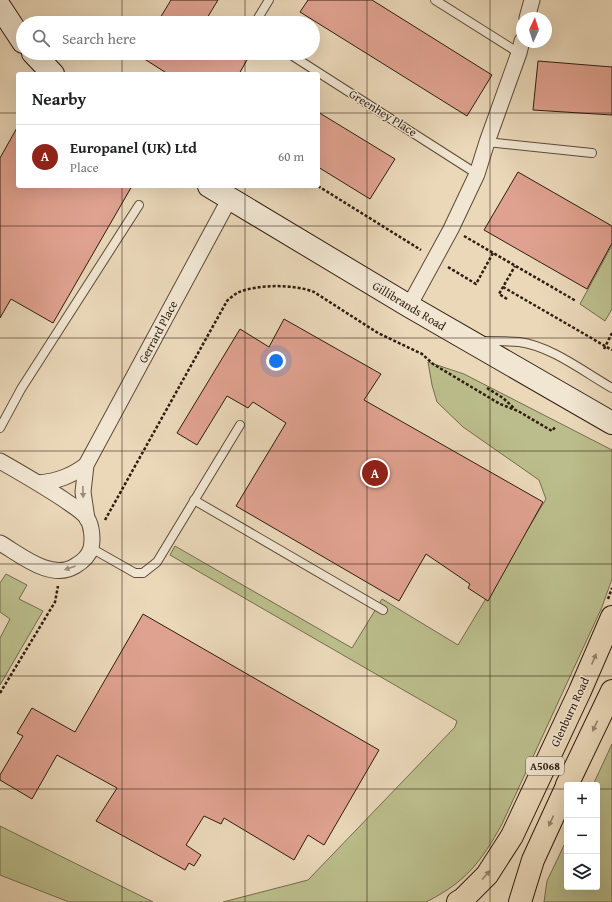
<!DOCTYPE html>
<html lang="en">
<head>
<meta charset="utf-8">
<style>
  :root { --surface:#fff; --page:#f6f6f6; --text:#202124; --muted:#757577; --line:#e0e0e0; --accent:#8f2418 }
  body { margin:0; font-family:"Gentium Book Plus",serif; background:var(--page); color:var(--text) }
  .controls { position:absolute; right:12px; bottom:12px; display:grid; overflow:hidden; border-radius:4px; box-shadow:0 4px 16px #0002 }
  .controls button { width:36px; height:36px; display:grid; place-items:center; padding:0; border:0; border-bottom:1px solid var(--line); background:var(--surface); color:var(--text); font:20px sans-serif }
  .compass { position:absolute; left:516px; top:12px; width:36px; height:36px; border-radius:50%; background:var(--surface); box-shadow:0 4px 16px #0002; rotate:4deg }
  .you { position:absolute; left:276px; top:361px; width:14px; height:14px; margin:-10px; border:3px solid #fff; border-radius:50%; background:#1a73e8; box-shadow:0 0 0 6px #1a73e833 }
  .badge { display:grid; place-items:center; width:26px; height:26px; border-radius:50%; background:var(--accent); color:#fff; font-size:13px; font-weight:700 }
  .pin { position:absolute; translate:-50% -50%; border:2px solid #fff; box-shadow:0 1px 4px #0006 }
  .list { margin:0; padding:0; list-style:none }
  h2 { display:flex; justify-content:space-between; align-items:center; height:52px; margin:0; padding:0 16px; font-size:17px }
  h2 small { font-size:13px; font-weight:400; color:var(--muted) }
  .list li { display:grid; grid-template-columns:26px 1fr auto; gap:12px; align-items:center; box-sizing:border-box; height:64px; padding:0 16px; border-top:1px solid var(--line) }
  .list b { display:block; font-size:15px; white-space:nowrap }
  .list p { margin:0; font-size:13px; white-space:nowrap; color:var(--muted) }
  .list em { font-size:13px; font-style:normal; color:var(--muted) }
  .icon { flex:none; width:22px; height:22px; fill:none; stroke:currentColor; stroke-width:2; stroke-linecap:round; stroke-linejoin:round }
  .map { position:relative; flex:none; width:612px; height:902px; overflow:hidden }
  .search { position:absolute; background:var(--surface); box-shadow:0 4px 16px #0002; left:16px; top:16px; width:304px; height:44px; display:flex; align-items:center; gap:10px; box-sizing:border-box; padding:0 14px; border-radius:22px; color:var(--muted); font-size:15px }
  .panel { position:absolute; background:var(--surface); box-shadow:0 4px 16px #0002; left:16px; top:72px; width:304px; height:116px; border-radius:4px }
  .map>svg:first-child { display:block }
  .green { fill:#bbbe8c; stroke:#746d4e }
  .building { fill:#e0a290; stroke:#2e1c10 }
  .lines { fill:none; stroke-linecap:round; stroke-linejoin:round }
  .lane-casing { stroke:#5d4b3a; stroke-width:10 }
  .street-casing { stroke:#5d4b3a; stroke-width:17 }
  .secondary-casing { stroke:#2e1c10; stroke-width:24 }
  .primary-casing { stroke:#2e1c10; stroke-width:24 }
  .path { stroke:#2e1c10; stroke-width:2.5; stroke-dasharray:3 2; stroke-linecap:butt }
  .lane { stroke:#f1e6d2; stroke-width:8 }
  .street { stroke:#f1e6d2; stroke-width:15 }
  .secondary { stroke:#f1e6d2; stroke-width:22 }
  .primary { stroke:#ead8b9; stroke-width:22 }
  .oneway { fill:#998b7b }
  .oneway2 { fill:#95836d }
  .grid { fill:none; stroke:#2e1c10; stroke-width:1; stroke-opacity:0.55 }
  .labels { text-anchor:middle; stroke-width:3; stroke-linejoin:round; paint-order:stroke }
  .shield { fill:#f1e6d2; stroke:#68594a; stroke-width:1 }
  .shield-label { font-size:11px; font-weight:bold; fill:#2e1c10 }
  .street-label { font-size:12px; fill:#2e1c10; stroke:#f1e6d2 }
</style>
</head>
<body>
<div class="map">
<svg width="612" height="902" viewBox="0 0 612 902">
  <rect width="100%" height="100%" fill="#ead8b9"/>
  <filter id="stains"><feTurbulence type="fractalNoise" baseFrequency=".005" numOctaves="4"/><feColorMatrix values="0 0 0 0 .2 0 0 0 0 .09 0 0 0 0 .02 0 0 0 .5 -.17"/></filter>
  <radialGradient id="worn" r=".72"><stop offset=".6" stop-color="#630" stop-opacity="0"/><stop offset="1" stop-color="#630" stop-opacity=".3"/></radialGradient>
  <g class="green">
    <polygon points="612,245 612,309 605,321 580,304"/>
    <path d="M428 362 464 374 612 450V579L602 607 502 824C481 862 466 882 426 902H223L308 880 455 727 457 721 170 555 175 546 352 648 382 599 458 645 546 499 539 480 463 427 437 402 432 385Z"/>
    <polygon points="6,574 27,585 19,599 43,611 0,685 0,638 10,619 0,612 0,583"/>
    <polygon points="612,744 612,902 544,902 547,881 567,839 567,887 597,887 597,785 593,785"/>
    <polygon points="0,826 153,902 69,902 0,875"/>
  </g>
  <g class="building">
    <polygon points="171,0 218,0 204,23 157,23"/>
    <polygon points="308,0 372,0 492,75 467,116 300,12"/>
    <polygon points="135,53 251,53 239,74 168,74"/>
    <polygon points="538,61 612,67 612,115 533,110"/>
    <polygon points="318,112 395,159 370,199 318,167"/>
    <polygon points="18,126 18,186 132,186 53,323 11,299 0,318 0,158"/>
    <polygon points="518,172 612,226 612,243 587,289 484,230"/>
    <polygon points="284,319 381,374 364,400 543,502 488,601 468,588 470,584 426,554 399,601 236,506 286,423 253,402 248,408 227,396 197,445 177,433 240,329 269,347"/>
    <polygon points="143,614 379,750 324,845 308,835 294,860 224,818 221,824 204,816 186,845 201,855 194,866 189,863 185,870 96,821 117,788 57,755 32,799 0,780 0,775 23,736 17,733 32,708 75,732"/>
  </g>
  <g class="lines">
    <g class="lane-casing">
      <g id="lane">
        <polyline points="435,0 519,53"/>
        <polyline points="255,23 269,0"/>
        <polyline points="288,53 477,174"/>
        <polyline points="487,142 592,153"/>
        <path d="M482 341C494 341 507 341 519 342 551 346 584 372 612 388"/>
        <polyline points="0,428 21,389 139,205"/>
        <polyline points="194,500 383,610"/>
        <polyline points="91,548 135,573 143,573 157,562 240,425"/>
      </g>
    </g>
    <g class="street-casing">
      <g id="street">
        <polyline points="527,18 532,0"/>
        <polyline points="409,306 451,229 477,174 487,142 519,53 522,41"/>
        <path d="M0 461C21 473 42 485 63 499 71 505 81 510 87 518 92 526 93 539 91 548 89 556 82 562 75 566 51 581 21 555 0 543"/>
        <path d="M39 483C58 481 71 476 86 465"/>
        <polyline points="87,519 83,492 86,465 230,198"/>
      </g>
    </g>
    <g class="secondary-casing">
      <g id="secondary">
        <polyline points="0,7 23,42"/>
        <polyline points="33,53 53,74"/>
        <polyline points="209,186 409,306 612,423"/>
      </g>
    </g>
    <g class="primary-casing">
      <g id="primary">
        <polyline points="567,785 612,691"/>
        <polyline points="458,902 463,899 487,875 512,836 580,691 612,617"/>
        <polyline points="520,902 533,860 567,786"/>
      </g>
    </g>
    <g class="path">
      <polyline points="318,186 421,250"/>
      <polyline points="464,236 576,301"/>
      <polyline points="448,267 476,284 493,253"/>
      <polyline points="503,287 612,350"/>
      <polyline points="507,299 499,294 515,266"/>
      <polyline points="604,349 612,333"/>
      <polyline points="487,388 503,398 515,409"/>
      <path d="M105 520 227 301C230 298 234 295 237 293 256 284 294 284 314 292L378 333 422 354 433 364 500 404 518 411 552 431 556 426"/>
      <polyline points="608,599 612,588"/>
      <polyline points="0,693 55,602 58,586"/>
    </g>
    <use href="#lane" class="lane"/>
    <use href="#street" class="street"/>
    <use href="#secondary" class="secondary"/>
    <use href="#primary" class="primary"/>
  </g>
  <defs><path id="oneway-solid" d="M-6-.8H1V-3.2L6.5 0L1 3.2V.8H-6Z"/></defs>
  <g class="oneway">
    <use href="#oneway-solid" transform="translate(83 492) rotate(89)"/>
    <use href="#oneway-solid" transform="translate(70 568) rotate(161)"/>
  </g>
  <g class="oneway2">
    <use href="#oneway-solid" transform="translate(594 659) rotate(-67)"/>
    <use href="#oneway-solid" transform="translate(595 726) rotate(115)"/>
    <use href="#oneway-solid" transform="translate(551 821) rotate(115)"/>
    <use href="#oneway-solid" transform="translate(486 875) rotate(-50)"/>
  </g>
  <path class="grid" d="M122 0V23M245 0V23M367 0V902M490 0V902M122 53V74M245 53V74M0 113H18M318 113H612M122 186V902M245 186V902M0 226H612M0 338H612M0 451H612M0 564H612M0 676H612M0 789H567M597 789H612"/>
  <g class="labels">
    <rect class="shield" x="526" y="757" width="38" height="18" rx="3"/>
    <g class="shield-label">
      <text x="545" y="770">A5068</text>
    </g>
    <g class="street-label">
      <text transform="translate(383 113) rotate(32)" y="4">Greenhey Place</text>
      <text transform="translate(409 306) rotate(31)" y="4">Gillibrands Road</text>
      <text transform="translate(158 332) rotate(-62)" y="4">Gerrard Place</text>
      <text transform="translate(570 712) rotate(-65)" y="4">Glenburn Road</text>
    </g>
  </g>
  <rect width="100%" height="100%" filter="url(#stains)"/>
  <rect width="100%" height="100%" fill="url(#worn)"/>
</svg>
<div class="controls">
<button>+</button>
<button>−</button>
<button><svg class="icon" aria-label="layers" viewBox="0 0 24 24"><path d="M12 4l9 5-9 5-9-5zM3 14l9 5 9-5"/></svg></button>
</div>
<svg class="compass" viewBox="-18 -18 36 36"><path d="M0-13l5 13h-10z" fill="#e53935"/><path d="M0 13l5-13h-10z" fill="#757577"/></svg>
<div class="you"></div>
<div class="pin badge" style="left:375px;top:473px">A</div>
<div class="search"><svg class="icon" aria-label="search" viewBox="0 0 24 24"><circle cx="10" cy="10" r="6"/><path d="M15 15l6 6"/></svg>Search here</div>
<section class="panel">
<h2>Nearby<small></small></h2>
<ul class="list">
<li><span class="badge">A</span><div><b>Europanel (UK) Ltd</b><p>Place</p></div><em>60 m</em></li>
</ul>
</section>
</div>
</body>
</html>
